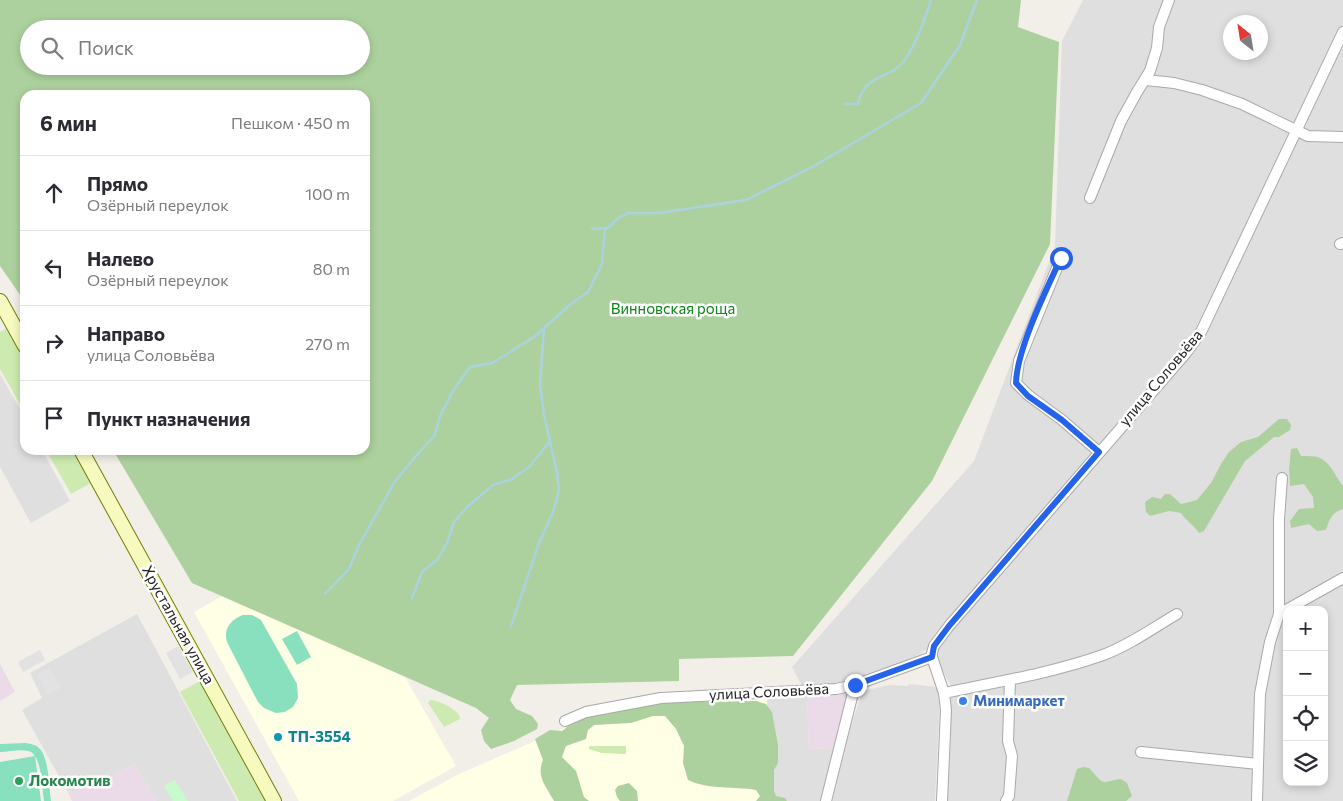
<!DOCTYPE html>
<html lang="ru">
<head>
<meta charset="utf-8">
<style>
  :root { --surface:#fff; --page:#f2f2f3; --text:#2b2b33; --muted:#7c7c81; --line:#e1e1e2 }
  body { margin:0; font-family:Commissioner,sans-serif; background:var(--page); color:var(--text) }
  .controls { position:absolute; right:15px; bottom:15px; display:grid; overflow:hidden; border-radius:10px; box-shadow:0 2px 8px #0003 }
  .controls button { width:45px; height:45px; display:grid; place-items:center; padding:0; border:0; border-bottom:1px solid var(--line); background:var(--surface); color:var(--text); font:25px sans-serif }
  .compass { position:absolute; left:1223px; top:15px; width:45px; height:45px; border-radius:50%; background:var(--surface); box-shadow:0 2px 8px #0003; rotate:330deg }
  .stop { position:absolute; width:15px; height:15px; margin:-11px; border:4px solid #2563eb; border-radius:50%; background:#fff }
  .stop.end { background:#2563eb; border-color:#fff; box-shadow:0 1px 5px #0008 }
  .list { margin:0; padding:0; list-style:none }
  h2 { display:flex; justify-content:space-between; align-items:center; height:65px; margin:0; padding:0 20px; font-size:21px }
  h2 small { font-size:16px; font-weight:400; color:var(--muted) }
  .list li { display:grid; grid-template-columns:32px 1fr auto; gap:15px; align-items:center; box-sizing:border-box; height:75px; padding:0 20px; border-top:1px solid var(--line) }
  .list b { display:block; font-size:19px; white-space:nowrap }
  .list p { margin:0; font-size:16px; white-space:nowrap; color:var(--muted) }
  .list em { font-size:16px; font-style:normal; color:var(--muted) }
  .icon { flex:none; width:28px; height:28px; fill:none; stroke:currentColor; stroke-width:2; stroke-linecap:round; stroke-linejoin:round }
  .map { position:relative; flex:none; width:1343px; height:801px; overflow:hidden }
  .search { position:absolute; background:var(--surface); box-shadow:0 2px 8px #0003; left:20px; top:20px; width:350px; height:55px; display:flex; align-items:center; gap:12px; box-sizing:border-box; padding:0 18px; border-radius:28px; color:var(--muted); font-size:19px }
  .panel { position:absolute; background:var(--surface); box-shadow:0 2px 8px #0003; left:20px; top:90px; width:350px; height:365px; border-radius:15px }
  .map>svg:first-child { display:block }
  .residential { fill:#e0dfdf; fill-rule:evenodd }
  .industrial { fill:#ebdbe8 }
  .education { fill:#ffffe5 }
  .grass { fill:#cdebb0 }
  .forest { fill:#add19e; fill-rule:evenodd }
  .park { fill:#c8facc }
  .pitch { fill:#88e0be }
  .parking { fill:#e2e2e2 }
  .lines { fill:none; stroke-linecap:round; stroke-linejoin:round }
  .stream { stroke:#aad3df; stroke-width:2.5 }
  .street-casing { stroke:#a9a9a9; stroke-width:12 }
  .secondary-casing { stroke:#707d05; stroke-width:16 }
  .street { stroke:#fff; stroke-width:10 }
  .secondary { stroke:#f7fabf; stroke-width:14 }
  .route { stroke:#2563eb; stroke-width:6 }
  .shop-dot { fill:#3f7fe0; stroke:#fff; stroke-width:2 }
  .culture-dot { fill:#0f9aa8; stroke:#fff; stroke-width:2 }
  .leisure-dot { fill:#2e9e5b; stroke:#fff; stroke-width:2 }
  .labels { text-anchor:middle; stroke-width:5; stroke-linejoin:round; paint-order:stroke }
  .park-label { font-size:15px; fill:#0c8416; stroke:#fff }
  .street-label { font-size:15px; fill:#222; stroke:#fff }
  .shop-label { font-size:15px; font-weight:bold; fill:#366cbe; stroke:#fff; text-anchor:start }
  .culture-label { font-size:15px; font-weight:bold; fill:#0d838f; stroke:#fff; text-anchor:start }
  .leisure-label { font-size:15px; font-weight:bold; fill:#27864d; stroke:#fff; text-anchor:start }
</style>
</head>
<body>
<div class="map">
<svg width="1343" height="801" viewBox="0 0 1343 801">
  <rect width="100%" height="100%" fill="#f2efe9"/>
  <g class="residential">
    <path d="M1083 0H1343V801H947L951 686 930 647 920 654 881 673 851 683 803 688 792 667 974 461 1055 246 1062 41ZM1230 22H1260V52H1230ZM1287 610H1324V782H1287Z"/>
    <polygon points="0,374 25,418 25,450 42,450 70,501 31,523 0,467"/>
    <polygon points="137,614 237,801 156,801 135,764 98,784 90,782 69,794 22,710 42,698 30,673"/>
    <polygon points="909,684 937,687 940,703 939,718 935,801 832,801 850,728 863,691 889,685 908,686"/>
    <polygon points="807,695 809,749 836,748 822,801 770,801 767,697"/>
  </g>
  <g class="industrial">
    <polygon points="0,664 15,692 0,701"/>
    <polygon points="848,693 836,748 809,749 807,695"/>
    <polygon points="135,764 156,801 72,801 69,794 90,782 98,784"/>
  </g>
  <g class="education">
    <polygon points="233,590 397,663 456,766 393,801 299,801 194,612"/>
    <polygon points="767,697 770,801 409,801 457,775 587,718 674,703"/>
  </g>
  <g class="grass">
    <polygon points="7,328 25,360 25,413 0,369 0,332"/>
    <polygon points="46,450 74,450 91,483 71,494"/>
    <polygon points="198,682 201,682 267,801 239,801 180,692"/>
    <path d="M430 700C441 701 452 707 459 715L460 719 444 727 428 703Z"/>
    <polygon points="589,746 626,746 626,754 602,753 589,749"/>
  </g>
  <g class="forest">
    <path d="M0 0H1021L1018 27 1059 42 1050 244 932 481 793 656 679 659V681L517 685 510 700 516 709 532 716 538 724 537 729 514 741 491 749 484 741 481 730 489 718 476 708 192 583 113 450H365V95H25V302L0 266ZM29 29H361V66H29Z"/>
    <path d="M1279 419H1287L1291 425 1290 430 1279 437H1274L1245 461 1204 531 1199 533C1194 525 1186 521 1181 513L1169 511 1150 516 1146 512 1145 502 1152 497 1161 499 1165 494H1170L1181 504 1197 500 1211 483 1221 464 1229 452 1241 442 1258 437Z"/>
    <path d="M1297 448 1301 456C1306 456 1314 456 1318 457 1331 462 1335 476 1343 486V509C1332 512 1329 520 1326 530L1317 531 1309 524 1291 528 1290 521 1299 509 1314 508 1313 497 1304 484 1290 486 1289 469 1291 449Z"/>
    <path d="M756 701 766 704 772 712 778 745V763L774 770V791L776 796 785 798 787 801H756L760 796 756 790C734 786 709 790 688 780L683 763 684 746 676 729 665 716H653L631 723 594 725 588 730 586 739 566 746 562 757 576 771 584 797 589 801H554C546 786 536 777 543 760L535 739 550 730 562 731 580 717 668 702Z"/>
    <path d="M1083 767 1089 768C1093 771 1099 782 1105 782 1108 782 1116 779 1121 779L1127 783 1132 796 1126 801H1067L1077 769Z"/>
    <polygon points="629,783 637,791 638,801 620,801 617,797 615,790 618,786"/>
  </g>
  <polygon class="park" points="175,780 188,801 173,801 164,786"/>
  <g class="pitch">
    <path d="M243 615H252L261 620 297 684 298 698 293 707 285 712 276 713 264 708 258 702 228 644C222 630 230 620 243 615Z"/>
    <polygon points="297,631 311,657 297,665 282,639"/>
    <path d="M26 743C31 744 37 745 40 749 49 759 49 788 51 801H44C42 789 42 753 28 751 19 749 9 752 0 752V744Z"/>
    <polygon points="35,756 41,801 0,801 0,762"/>
  </g>
  <g class="parking">
    <polygon points="178,646 193,672 180,679 166,653"/>
    <polygon points="40,650 45,660 23,672 18,662"/>
    <polygon points="49,668 61,688 48,695 37,674"/>
  </g>
  <g class="lines">
    <g class="stream">
      <path d="M844 104H858C864 73 890 80 904 61 917 43 924 21 931 0"/>
      <polyline points="592,229 608,228 618,218 628,213 659,213 746,200 814,166 921,103 960,45 977,0"/>
      <polyline points="325,594 349,569 359,545 394,483 415,457 435,435 440,416 453,391 470,367 492,363 534,337 571,304 588,292 602,264 605,229"/>
      <polyline points="412,598 422,572 438,559 447,543 454,522 467,507 493,485 512,479 529,467 550,441"/>
      <polyline points="511,626 539,543 553,512 559,491 557,472 544,415 540,384 544,328"/>
    </g>
    <g class="street-casing">
      <g id="street">
        <polyline points="1146,80 1174,83 1202,90 1242,104 1308,136 1343,137"/>
        <polyline points="1090,198 1121,121 1137,92 1150,71 1157,48 1159,27 1169,0"/>
        <polyline points="1340,244 1343,243"/>
        <polyline points="1061,258 1019,361 1016,383 1028,395 1062,420 1099,452"/>
        <polyline points="1279,614 1343,578"/>
        <path d="M944 693C997 682 1052 673 1103 655 1130 645 1153 628 1177 614"/>
        <polyline points="565,721 586,712 661,698 836,689 855,685 932,657"/>
        <polyline points="1141,752 1258,764"/>
        <polyline points="826,801 855,685"/>
        <polyline points="942,801 946,710 944,693 932,657 932,653 934,646 949,626 1186,353 1201,332 1343,32"/>
        <polyline points="1006,801 1009,796 1012,756 1008,741 1010,680"/>
        <polyline points="1257,801 1260,694 1270,642 1279,614 1279,519 1282,478"/>
      </g>
    </g>
    <g class="secondary-casing">
      <g id="secondary">
        <polyline points="0,301 25,346"/>
        <polyline points="81,450 274,801"/>
      </g>
    </g>
    <use href="#street" class="street"/>
    <use href="#secondary" class="secondary"/>
  </g>
  <g class="lines">
    <path class="route" d="M855 685 932 657 934 646 949 626 1099 452 1062 420 1028 396 1016 383C1017 349 1046 290 1061 258"/>
  </g>
  <circle class="shop-dot" cx="963" cy="701" r="5"/>
  <circle class="culture-dot" cx="278" cy="737" r="5"/>
  <circle class="leisure-dot" cx="19" cy="781" r="5"/>
  <g class="labels">
    <g class="park-label">
      <text x="673" y="314">Винновская роща</text>
    </g>
    <g class="street-label">
      <text transform="translate(1161 378) rotate(-50)" y="5">улица Соловьёва</text>
      <text transform="translate(178 625) rotate(61)" y="5">Хрустальная улица</text>
      <text transform="translate(769 692) rotate(-3)" y="5">улица Соловьёва</text>
    </g>
    <g class="shop-label">
      <text x="973" y="706">Минимаркет</text>
    </g>
    <g class="culture-label">
      <text x="288" y="742">ТП-3554</text>
    </g>
    <g class="leisure-label">
      <text x="29" y="786">Локомотив</text>
    </g>
  </g>
</svg>
<div class="controls">
<button>+</button>
<button>−</button>
<button><svg class="icon" aria-label="locate" viewBox="0 0 24 24"><circle cx="12" cy="12" r="6"/><path d="M12 2v4M12 18v4M2 12h4M18 12h4"/></svg></button>
<button><svg class="icon" aria-label="layers" viewBox="0 0 24 24"><path d="M12 4l9 5-9 5-9-5zM3 14l9 5 9-5"/></svg></button>
</div>
<svg class="compass" viewBox="-18 -18 36 36"><path d="M0-13l5 13h-10z" fill="#e53935"/><path d="M0 13l5-13h-10z" fill="#7c7c81"/></svg>
<div class="stop" style="left:1061px;top:258px"></div>
<div class="stop end" style="left:855px;top:685px"></div>
<div class="search"><svg class="icon" aria-label="search" viewBox="0 0 24 24"><circle cx="10" cy="10" r="6"/><path d="M15 15l6 6"/></svg>Поиск</div>
<section class="panel">
<h2>6 мин<small>Пешком · 450 m</small></h2>
<ul class="list">
<li><svg class="icon" aria-label="ahead" viewBox="0 0 24 24"><path d="M12 20V5M6 11l6-6 6 6"/></svg><div><b>Прямо</b><p>Озёрный переулок</p></div><em>100 m</em></li>
<li><svg class="icon" aria-label="left" viewBox="0 0 24 24"><path d="M17 20v-9H6M10 6l-5 5 5 5"/></svg><div><b>Налево</b><p>Озёрный переулок</p></div><em>80 m</em></li>
<li><svg class="icon" aria-label="right" viewBox="0 0 24 24"><path d="M7 20v-9h11M14 6l5 5-5 5"/></svg><div><b>Направо</b><p>улица Соловьёва</p></div><em>270 m</em></li>
<li><svg class="icon" aria-label="arrive" viewBox="0 0 24 24"><path d="M6 21V4h12l-3 4 3 4H6"/></svg><div><b>Пункт назначения</b></div></li>
</ul>
</section>
</div>
</body>
</html>
